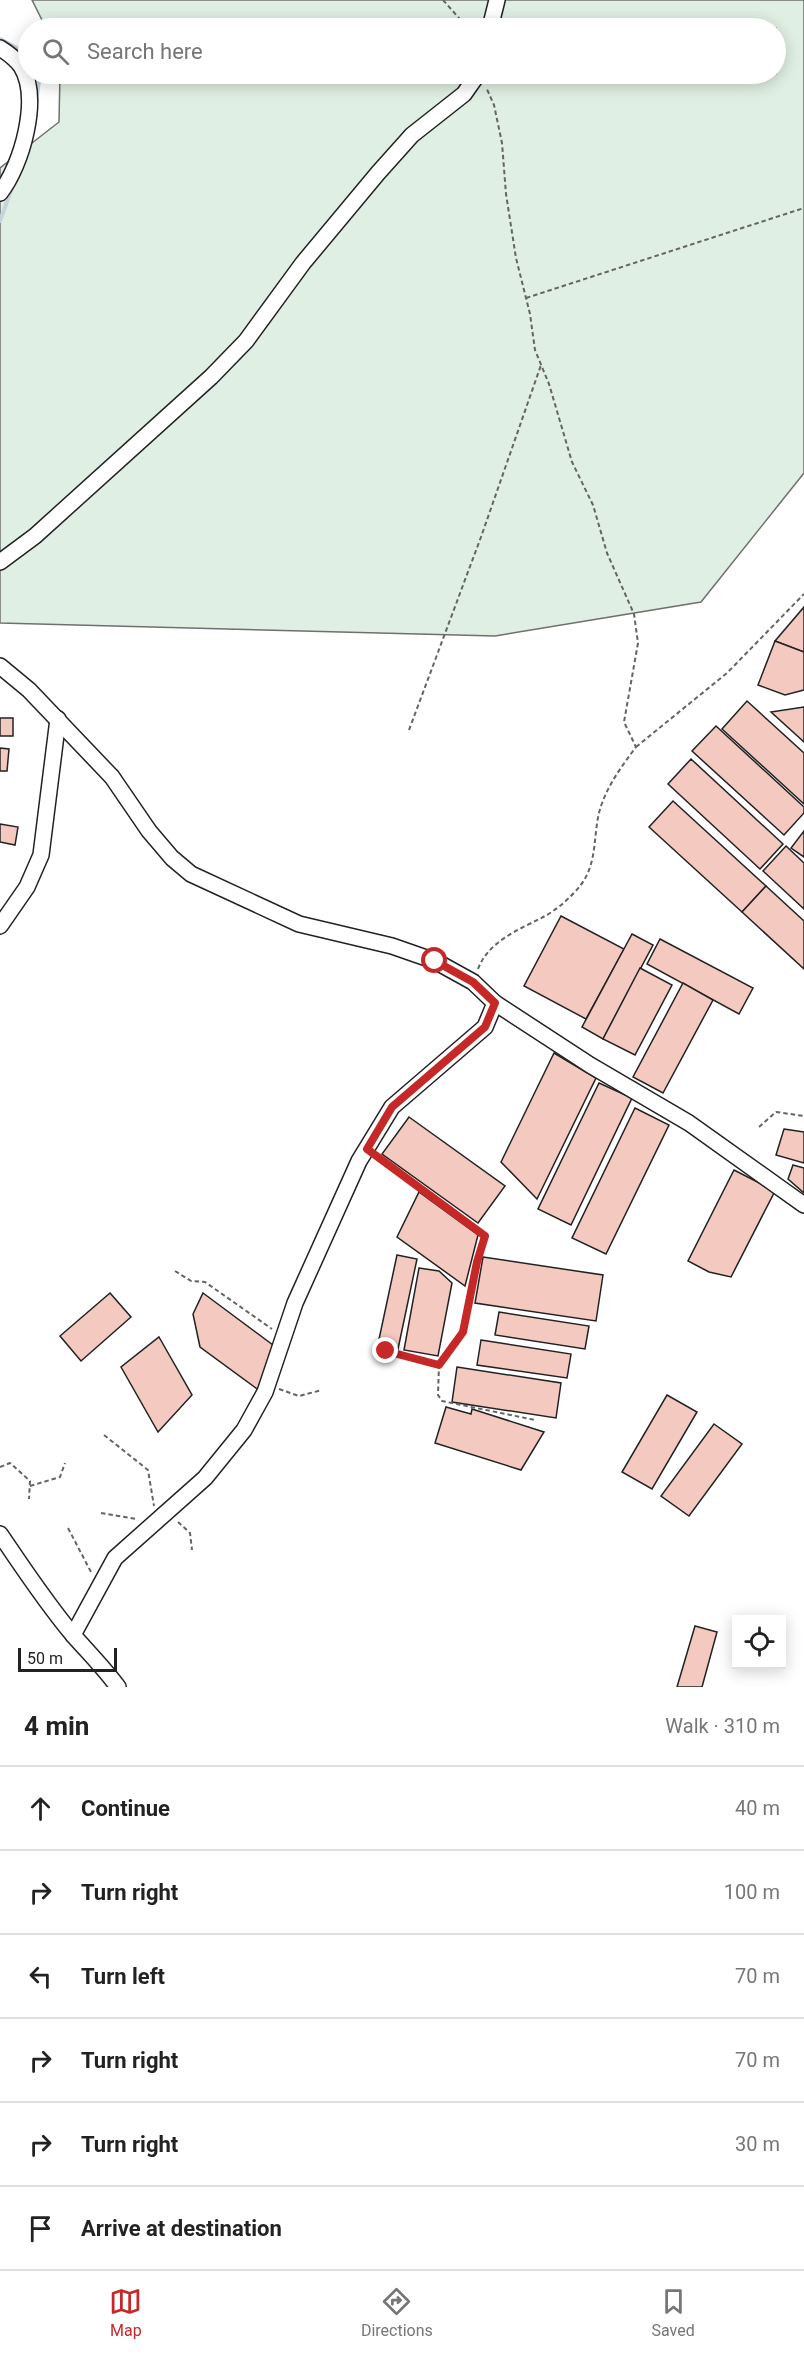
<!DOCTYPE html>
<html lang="en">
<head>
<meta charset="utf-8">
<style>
  :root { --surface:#fff; --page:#f6f6f6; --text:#222; --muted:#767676; --line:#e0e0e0; --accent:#c62828 }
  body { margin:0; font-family:Roboto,sans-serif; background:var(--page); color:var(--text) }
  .controls { position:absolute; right:18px; bottom:18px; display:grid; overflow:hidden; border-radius:0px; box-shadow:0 3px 15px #0003 }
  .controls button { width:54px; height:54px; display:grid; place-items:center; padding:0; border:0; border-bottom:2px solid var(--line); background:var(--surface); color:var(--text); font:30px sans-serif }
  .scale { position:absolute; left:18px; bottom:15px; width:99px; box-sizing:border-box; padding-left:6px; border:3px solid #222; border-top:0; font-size:16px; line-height:21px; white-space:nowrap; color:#222; -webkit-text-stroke:4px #fff; paint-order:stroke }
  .stop { position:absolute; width:18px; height:18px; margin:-14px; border:4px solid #c62828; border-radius:50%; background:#fff }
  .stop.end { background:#c62828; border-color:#fff; box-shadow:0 2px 6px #0008 }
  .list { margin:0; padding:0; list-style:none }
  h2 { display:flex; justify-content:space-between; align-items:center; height:78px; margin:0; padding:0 24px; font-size:26px }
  h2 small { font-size:20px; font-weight:400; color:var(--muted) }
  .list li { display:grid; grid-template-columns:39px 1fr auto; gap:18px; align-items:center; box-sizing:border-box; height:84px; padding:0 24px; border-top:2px solid var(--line) }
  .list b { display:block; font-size:22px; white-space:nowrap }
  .list em { font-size:20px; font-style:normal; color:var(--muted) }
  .icon { flex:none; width:33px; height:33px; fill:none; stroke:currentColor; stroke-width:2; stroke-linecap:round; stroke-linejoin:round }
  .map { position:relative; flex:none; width:804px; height:1687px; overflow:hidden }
  .search { position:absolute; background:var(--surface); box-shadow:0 3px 15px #0003; left:18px; right:18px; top:18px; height:66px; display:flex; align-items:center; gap:15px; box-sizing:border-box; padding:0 21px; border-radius:33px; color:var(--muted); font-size:22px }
  .sheet { height:582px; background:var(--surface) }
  nav { display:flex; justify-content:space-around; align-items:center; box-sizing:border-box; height:84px; border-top:2px solid var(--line); background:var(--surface); font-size:16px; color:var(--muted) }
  nav a { display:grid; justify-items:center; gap:3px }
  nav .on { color:var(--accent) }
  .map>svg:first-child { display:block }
  .green { fill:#e0efe3; stroke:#6f6f6f; stroke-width:1.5 }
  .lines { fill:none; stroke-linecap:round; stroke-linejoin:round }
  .stream { stroke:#c7d3dd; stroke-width:4 }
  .building { fill:#f3c9c0; stroke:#222; stroke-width:1.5 }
  .minor-casing { stroke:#222; stroke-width:18 }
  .path { stroke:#646464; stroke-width:2; stroke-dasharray:4.5 3; stroke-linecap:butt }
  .minor { stroke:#fff; stroke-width:15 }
  .route { stroke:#c62828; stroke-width:8 }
</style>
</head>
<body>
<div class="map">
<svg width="804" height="1687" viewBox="0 0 804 1687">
  <rect width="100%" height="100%" fill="#fff"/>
  <polygon class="green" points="32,0 804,0 804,473 701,602 495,636 0,623 0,168 59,122 60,74 776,74 776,28 46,28"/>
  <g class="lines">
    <g class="stream">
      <polyline points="0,39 28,54"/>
      <polyline points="36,102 40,74"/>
      <polyline points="0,221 13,185"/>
    </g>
  </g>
  <g class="building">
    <polygon points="804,607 804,652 775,641"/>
    <polygon points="775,641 804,652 804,690 785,695 758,685"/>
    <polygon points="747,701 804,753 804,804 722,729"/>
    <polygon points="804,707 804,742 771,712"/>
    <rect x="0" y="718" width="13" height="18"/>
    <polygon points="716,726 804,807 804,813 784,835 692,751"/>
    <polygon points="0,748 9,749 7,771 0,771"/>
    <polygon points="691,759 783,844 760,869 668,784"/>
    <polygon points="673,801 766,886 742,912 649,827"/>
    <polygon points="0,824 18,827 15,845 0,842"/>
    <polygon points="804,831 804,857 791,848"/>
    <polygon points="786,846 804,863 804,909 763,871"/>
    <polygon points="766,886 804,921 804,969 742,912"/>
    <polygon points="561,916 624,949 586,1019 524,986"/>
    <polygon points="632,934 653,945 603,1039 582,1027"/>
    <polygon points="660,939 753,988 739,1014 647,964"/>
    <polygon points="640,968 672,985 635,1055 603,1039"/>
    <polygon points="683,983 713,1000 663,1093 633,1077"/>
    <polygon points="554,1053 596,1078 537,1199 501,1162"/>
    <polygon points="599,1083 632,1098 571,1225 538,1209"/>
    <polygon points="635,1108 669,1125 606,1254 572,1238"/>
    <polygon points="409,1117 505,1186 478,1223 382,1154"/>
    <polygon points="784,1129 804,1132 804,1163 776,1155"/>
    <polygon points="793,1165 804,1168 804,1193 788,1179"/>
    <polygon points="734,1170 775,1191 731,1277 709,1272 688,1261"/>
    <polygon points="419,1192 478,1235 465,1286 397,1237"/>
    <polygon points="397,1255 417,1259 398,1349 378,1344"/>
    <polygon points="483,1257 603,1275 596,1321 475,1303"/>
    <polygon points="419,1268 439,1271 452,1283 438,1356 404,1350"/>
    <polygon points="110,1293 131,1317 81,1361 60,1336"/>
    <polygon points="203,1293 277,1348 260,1391 200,1347 193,1314"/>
    <polygon points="499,1312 589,1326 585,1349 495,1335"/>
    <polygon points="159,1337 192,1395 158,1432 121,1367"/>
    <polygon points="481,1340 571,1354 567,1378 477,1365"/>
    <polygon points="457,1367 561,1383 556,1418 452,1402"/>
    <polygon points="667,1395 697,1412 652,1489 622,1472"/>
    <polygon points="446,1407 471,1414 472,1409 544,1432 521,1470 435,1443"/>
    <polygon points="714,1424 742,1444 689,1516 661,1496"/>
    <polygon points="695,1626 717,1632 702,1687 677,1687"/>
  </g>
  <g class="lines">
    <g class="minor-casing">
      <g id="minor">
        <polyline points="490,28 497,0"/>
        <path d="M0 48C8 53 15 58 21 66 41 98 22 165 0 193"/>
        <polyline points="0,562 35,536 211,377 246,341 303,263 378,173 412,135 464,94 478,74"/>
        <polyline points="0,666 29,690 112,777 149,831 172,858 191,874 299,924 392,946 435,961 473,982 495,1003 590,1065 689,1123 804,1205"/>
        <polyline points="0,926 27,887 41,855 58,719"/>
        <path d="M0 1534C23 1568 46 1603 73 1635 88 1652 104 1668 118 1687"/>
        <polyline points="73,1635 115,1558 205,1478 244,1430 265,1392 295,1303 359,1161 392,1107 485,1027 495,1003"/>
      </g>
    </g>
    <g class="path">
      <polyline points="443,0 459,18 463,28"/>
      <polyline points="526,298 804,208"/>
      <polyline points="409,730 481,537 541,365"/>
      <polyline points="636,747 727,673 804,594"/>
      <path d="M478 969C489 940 521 929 545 916 558 909 571 897 580 886 599 862 592 833 601 806 609 783 622 766 636 747L624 722 638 643 634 614 607 553 593 505 572 462 549 384 535 350 530 314 516 258 506 194 502 143 494 105 486 87"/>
      <polyline points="759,1127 776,1112 804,1116"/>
      <polyline points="379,1158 485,1236 477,1262 463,1332 439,1365 438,1395 442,1401 535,1420"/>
      <polyline points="175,1271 191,1281 205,1282 272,1329"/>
      <polyline points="386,1351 439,1365"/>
      <polyline points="279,1389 299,1396 322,1390"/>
      <polyline points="104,1435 148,1470 154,1506"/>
      <polyline points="0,1467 10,1463 30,1481 29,1499"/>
      <polyline points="30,1486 60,1477 65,1463"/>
      <polyline points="101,1513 136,1519"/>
      <polyline points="178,1522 190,1533 192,1550"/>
      <polyline points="68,1528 91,1572"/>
    </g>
    <use href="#minor" class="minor"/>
  </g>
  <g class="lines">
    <polyline class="route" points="386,1351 439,1365 463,1332 477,1262 485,1236 367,1149 392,1107 485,1027 495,1003 473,982 435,961"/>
  </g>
</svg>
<div class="controls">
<button><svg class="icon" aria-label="locate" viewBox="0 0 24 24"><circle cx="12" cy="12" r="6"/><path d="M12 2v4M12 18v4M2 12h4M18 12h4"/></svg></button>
</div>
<div class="scale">50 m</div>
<div class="stop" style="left:435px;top:961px"></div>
<div class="stop end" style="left:386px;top:1351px"></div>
<div class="search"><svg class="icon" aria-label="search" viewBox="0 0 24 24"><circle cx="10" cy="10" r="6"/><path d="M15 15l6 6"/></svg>Search here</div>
</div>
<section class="sheet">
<h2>4 min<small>Walk · 310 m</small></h2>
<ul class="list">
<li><svg class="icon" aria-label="ahead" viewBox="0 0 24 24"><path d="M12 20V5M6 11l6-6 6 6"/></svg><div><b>Continue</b></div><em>40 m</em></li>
<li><svg class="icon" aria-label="right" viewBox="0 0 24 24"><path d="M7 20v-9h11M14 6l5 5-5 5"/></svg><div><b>Turn right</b></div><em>100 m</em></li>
<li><svg class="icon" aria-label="left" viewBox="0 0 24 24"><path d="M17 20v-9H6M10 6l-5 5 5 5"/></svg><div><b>Turn left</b></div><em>70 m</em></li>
<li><svg class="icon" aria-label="right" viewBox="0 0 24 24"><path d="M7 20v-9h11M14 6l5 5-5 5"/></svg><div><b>Turn right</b></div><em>70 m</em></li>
<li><svg class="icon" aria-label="right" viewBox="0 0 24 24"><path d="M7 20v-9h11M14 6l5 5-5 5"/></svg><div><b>Turn right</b></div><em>30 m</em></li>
<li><svg class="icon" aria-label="arrive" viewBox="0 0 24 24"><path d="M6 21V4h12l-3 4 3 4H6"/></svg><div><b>Arrive at destination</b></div></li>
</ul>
</section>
<nav>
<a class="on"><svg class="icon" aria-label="map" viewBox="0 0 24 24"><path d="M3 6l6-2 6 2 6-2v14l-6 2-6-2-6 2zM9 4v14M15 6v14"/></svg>Map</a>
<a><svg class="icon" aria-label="directions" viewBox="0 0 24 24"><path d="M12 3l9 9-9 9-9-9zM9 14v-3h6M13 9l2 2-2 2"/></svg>Directions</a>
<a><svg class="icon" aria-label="saved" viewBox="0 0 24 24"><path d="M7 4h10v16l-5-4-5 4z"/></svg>Saved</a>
</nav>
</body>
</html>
